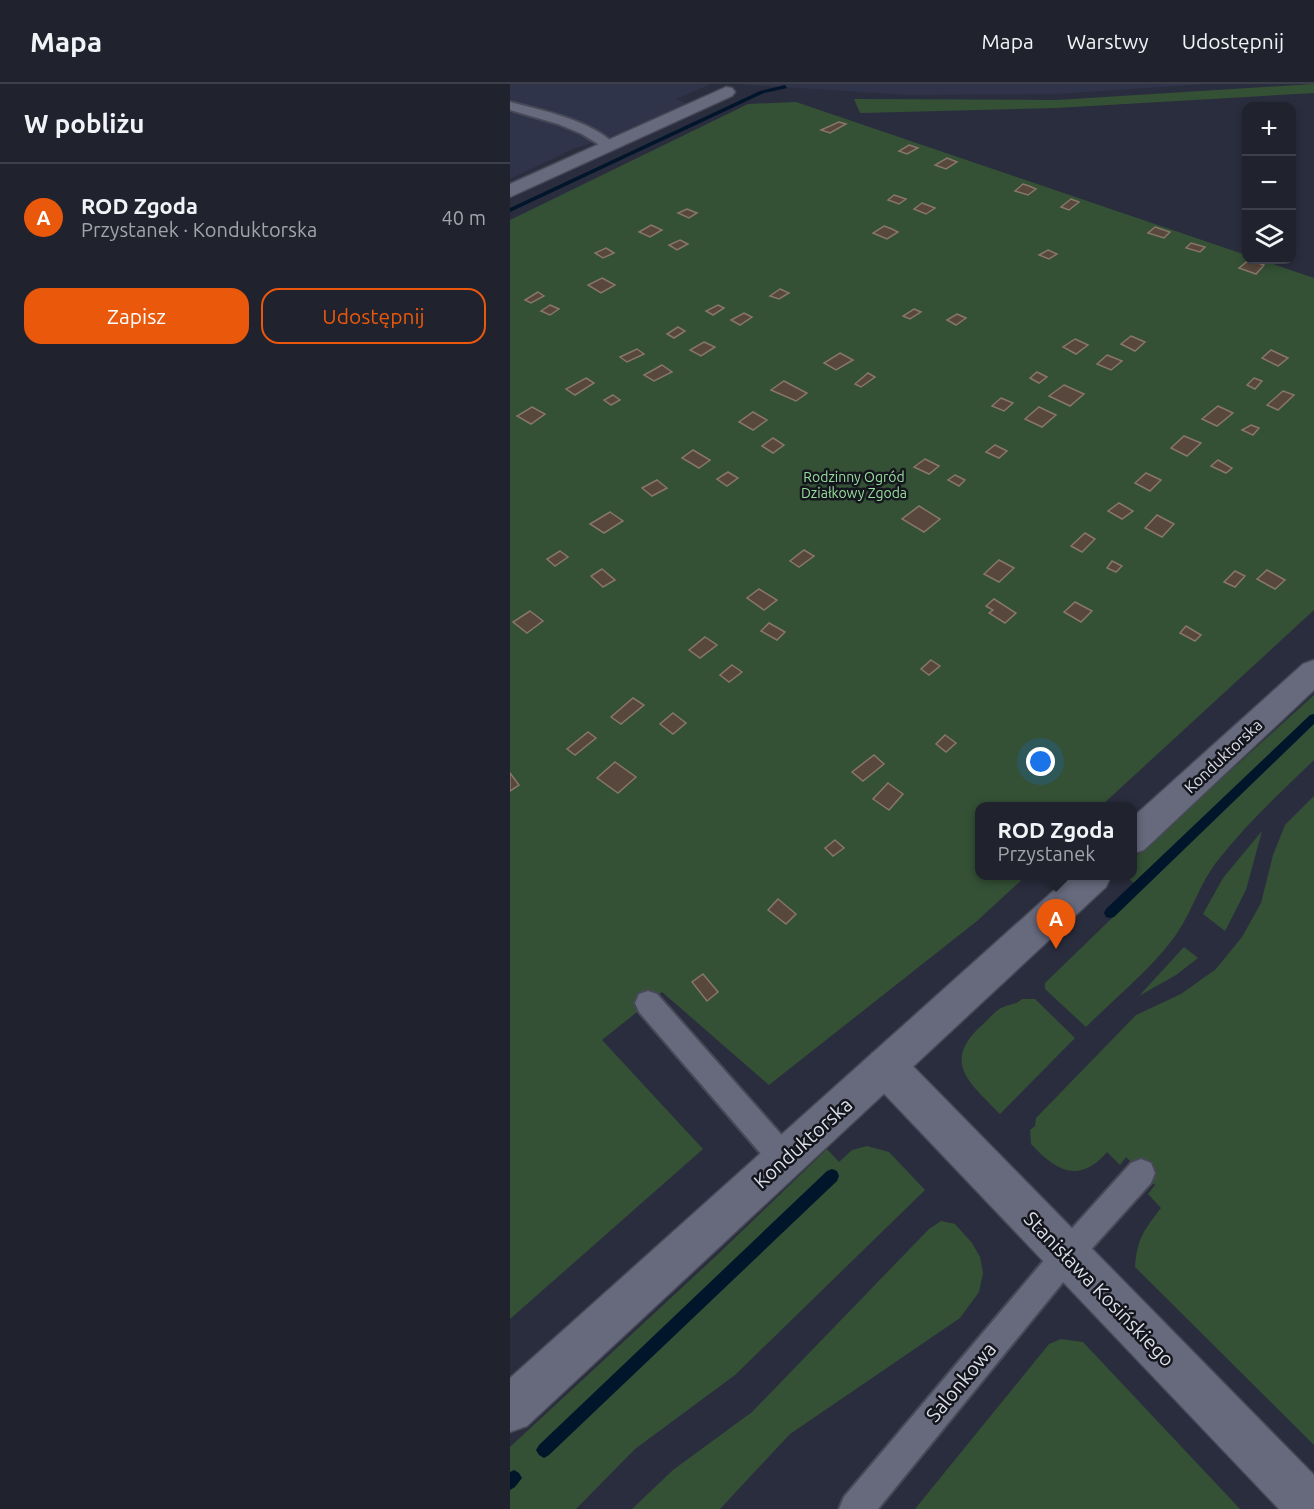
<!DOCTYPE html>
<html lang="pl">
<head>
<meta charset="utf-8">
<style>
  :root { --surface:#20222e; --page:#282a36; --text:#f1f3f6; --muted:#a2a4aa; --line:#3d3f4a; --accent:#ea580c }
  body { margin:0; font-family:Ubuntu,sans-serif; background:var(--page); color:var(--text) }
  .controls { position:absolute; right:18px; top:18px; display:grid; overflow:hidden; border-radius:12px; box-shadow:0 3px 9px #0003 }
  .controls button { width:54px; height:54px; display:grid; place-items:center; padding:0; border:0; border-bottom:2px solid var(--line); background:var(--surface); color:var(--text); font:30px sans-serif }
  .you { position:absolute; left:531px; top:678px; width:21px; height:21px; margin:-15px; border:4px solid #fff; border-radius:50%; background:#1a73e8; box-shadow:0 0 0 9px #1a73e833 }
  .badge { display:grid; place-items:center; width:39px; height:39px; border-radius:50%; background:var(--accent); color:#fff; font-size:20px; font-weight:700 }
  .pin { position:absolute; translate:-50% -50px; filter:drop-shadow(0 2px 3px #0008) }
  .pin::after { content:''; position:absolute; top:32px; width:21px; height:18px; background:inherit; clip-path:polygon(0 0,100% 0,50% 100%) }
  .popup { position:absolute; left:465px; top:718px; width:162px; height:78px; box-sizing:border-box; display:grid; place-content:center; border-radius:12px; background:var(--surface); filter:drop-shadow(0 2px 4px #0005); font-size:20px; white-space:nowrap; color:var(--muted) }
  .popup b { font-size:22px; color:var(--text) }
  .popup::after { content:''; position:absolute; left:50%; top:100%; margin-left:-12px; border:12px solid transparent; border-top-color:var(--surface) }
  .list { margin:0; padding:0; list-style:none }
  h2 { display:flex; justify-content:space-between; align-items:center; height:78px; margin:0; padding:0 24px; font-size:26px }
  h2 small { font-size:20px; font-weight:400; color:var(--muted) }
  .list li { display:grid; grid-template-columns:39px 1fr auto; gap:18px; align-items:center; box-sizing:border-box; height:108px; padding:0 24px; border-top:2px solid var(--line) }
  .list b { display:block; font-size:22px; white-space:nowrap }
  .list p { margin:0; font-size:20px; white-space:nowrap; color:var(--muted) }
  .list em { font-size:20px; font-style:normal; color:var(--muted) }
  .actions { display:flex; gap:12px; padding:18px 24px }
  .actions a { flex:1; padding:14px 0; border:2px solid var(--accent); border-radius:18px; text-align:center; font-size:21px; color:var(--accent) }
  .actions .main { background:var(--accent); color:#fff }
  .icon { flex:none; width:33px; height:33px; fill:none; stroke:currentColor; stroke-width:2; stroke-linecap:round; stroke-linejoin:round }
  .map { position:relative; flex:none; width:804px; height:1425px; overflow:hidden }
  header { display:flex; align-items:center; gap:36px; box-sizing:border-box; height:84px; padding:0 30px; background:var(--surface); border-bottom:2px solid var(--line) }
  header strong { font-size:28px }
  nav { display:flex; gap:33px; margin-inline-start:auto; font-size:21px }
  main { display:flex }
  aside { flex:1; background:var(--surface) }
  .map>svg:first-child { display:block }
  .built { fill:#30344a }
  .green { fill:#345136 }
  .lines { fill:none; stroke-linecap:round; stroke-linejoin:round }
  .stream { fill:#01152b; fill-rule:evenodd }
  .building { fill:#58473c; stroke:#89766b; stroke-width:1.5 }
  .service-casing { stroke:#474957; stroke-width:4 }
  .minor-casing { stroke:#474957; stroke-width:3 }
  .tertiary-casing { stroke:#474957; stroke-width:3 }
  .service { fill:#676a7d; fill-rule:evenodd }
  .minor { fill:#676a7d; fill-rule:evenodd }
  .tertiary { fill:#676a7d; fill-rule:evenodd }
  .labels { text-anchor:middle; stroke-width:5; stroke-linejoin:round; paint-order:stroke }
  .far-park-label { font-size:14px; fill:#97df9c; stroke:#15161d }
  .street-label { font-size:16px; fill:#dcdee9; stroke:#15161d }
  .near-street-label { font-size:20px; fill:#dcdee9; stroke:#15161d }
</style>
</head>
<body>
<header>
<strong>Mapa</strong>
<nav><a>Mapa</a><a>Warstwy</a><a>Udostępnij</a></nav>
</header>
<main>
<aside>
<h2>W pobliżu<small></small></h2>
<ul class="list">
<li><span class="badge">A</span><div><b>ROD Zgoda</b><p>Przystanek · Konduktorska</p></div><em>40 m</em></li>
</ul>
<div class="actions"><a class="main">Zapisz</a><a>Udostępnij</a></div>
</aside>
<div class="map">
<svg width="804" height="1425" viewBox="0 0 804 1425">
  <rect width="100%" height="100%" fill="#2a2d3d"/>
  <g class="built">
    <polygon points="0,0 201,0 166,15 177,20 131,42 63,65 0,95"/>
    <polygon points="224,0 697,0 546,10 399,11"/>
  </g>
  <g class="green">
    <polygon points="804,0 804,9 546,24 350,29 344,15 547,16"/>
    <polygon points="286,18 736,171 736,176 751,176 804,194 804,526 591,722 470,722 470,792 516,792 467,837 259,1001 152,908 92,956 193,1065 0,1235 0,136 238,20"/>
    <path d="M804 611V676C771 708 737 739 709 775 689 799 682 830 663 855 639 887 605 914 576 943L535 905V899L631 806 616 792H622L623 775Z"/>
    <path d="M804 712V1361L625 1183C627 1155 634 1146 651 1124L638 1110 645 1101 616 1073 610 1081 597 1068C569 1101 545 1086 521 1060L520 1046 525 1042 526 1034 626 931 671 910 706 885 732 853 751 819 763 771 775 741Z"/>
    <polygon points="752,747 736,806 715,847 693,830 713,794"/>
    <polygon points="674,863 688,874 666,891 629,912"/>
    <path d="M512 915H525L565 954 490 1030C462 1001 431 979 470 943 477 937 484 928 491 924 498 920 506 921 512 915Z"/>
    <polygon points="357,1062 379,1068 415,1106 225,1291 125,1365 66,1425 0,1425 0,1363 206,1172 317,1065 329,1078 342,1066"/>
    <polygon points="431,1137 445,1140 462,1159 470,1173 473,1189 469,1208 450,1234 280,1350 210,1425 122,1425 163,1386 242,1328 419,1145"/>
    <polygon points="551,1255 573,1258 730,1425 405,1425 539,1260"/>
  </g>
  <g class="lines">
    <g class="stream">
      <polygon points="275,1 277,4 254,9 0,128 0,124 250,7"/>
      <polygon points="804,630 804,640 604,833 600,834 596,833 594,829 596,825 800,631"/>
      <polygon points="322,1085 327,1087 329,1092 327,1097 39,1371 34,1374 29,1371 26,1366 29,1361 317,1087"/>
      <polygon points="4,1386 9,1389 12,1394 5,1403 0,1406 0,1388"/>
    </g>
  </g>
  <g class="building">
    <polygon points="329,38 336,40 320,49 311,46"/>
    <polygon points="399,61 408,64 397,70 389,67"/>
    <polygon points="437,74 447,78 436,85 425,81"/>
    <polygon points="513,100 519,102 526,105 518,111 505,107"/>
    <polygon points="384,111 396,115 389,120 378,116"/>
    <polygon points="561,115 569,118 559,126 551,123"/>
    <polygon points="412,119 425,124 416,130 404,125"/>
    <polygon points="177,125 187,129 179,134 168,129"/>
    <polygon points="141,141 152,146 140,153 129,148"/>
    <polygon points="374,142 382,145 388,148 377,155 363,149"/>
    <polygon points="645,143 660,148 654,154 638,149"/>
    <polygon points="170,156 178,160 167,166 159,161"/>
    <polygon points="681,159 695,163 690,168 676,164"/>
    <polygon points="96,164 104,169 93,174 85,169"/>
    <polygon points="538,166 547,170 539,175 529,171"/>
    <polygon points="739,176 754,181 746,190 729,184"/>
    <polygon points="92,194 105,201 91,209 78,201"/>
    <polygon points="270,205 279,209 269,215 260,212"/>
    <polygon points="28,208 34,212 21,219 15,216"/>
    <polygon points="40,221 49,225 40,231 31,227"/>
    <polygon points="208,221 214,224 203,231 196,227"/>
    <polygon points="404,225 411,228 400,235 393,232"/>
    <polygon points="234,229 242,233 230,241 221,236"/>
    <polygon points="447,230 456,234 446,241 437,236"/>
    <polygon points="168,243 175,247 164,254 157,250"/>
    <polygon points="621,252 635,258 625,267 611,260"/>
    <polygon points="565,255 578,261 566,270 553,263"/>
    <polygon points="194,258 205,263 191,272 180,266"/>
    <polygon points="127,265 134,270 117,278 110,273"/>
    <polygon points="761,266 778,274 768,282 752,274"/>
    <polygon points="330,269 343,276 326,286 314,279"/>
    <polygon points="597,271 612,277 601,286 587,280"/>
    <polygon points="152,281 162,288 144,297 134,291"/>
    <polygon points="527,288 537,293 529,299 520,294"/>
    <polygon points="358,289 365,293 351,303 345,300"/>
    <polygon points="76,294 84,299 65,311 56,305"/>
    <polygon points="744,294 752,297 745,305 737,301"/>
    <polygon points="274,297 289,305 297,309 286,317 261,306"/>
    <polygon points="554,301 574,310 560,322 539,312"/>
    <polygon points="773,307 784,311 768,326 757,321"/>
    <polygon points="103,311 110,316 101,321 94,316"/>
    <polygon points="491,314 503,319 494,327 482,322"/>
    <polygon points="708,322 723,329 707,342 692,335"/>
    <polygon points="22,323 35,330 21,340 7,332"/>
    <polygon points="529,323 546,331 532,343 515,335"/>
    <polygon points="243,328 257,336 243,346 229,338"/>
    <polygon points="741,341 749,344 743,351 732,346"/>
    <polygon points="674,352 691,359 677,372 661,364"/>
    <polygon points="263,354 274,361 263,369 252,362"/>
    <polygon points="485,361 497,367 489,374 476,368"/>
    <polygon points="183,366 200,376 189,384 172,374"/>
    <polygon points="415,375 429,382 419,390 404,383"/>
    <polygon points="708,376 722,384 716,389 701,382"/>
    <polygon points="218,388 228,394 217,402 207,395"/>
    <polygon points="636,389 651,396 640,407 625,399"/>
    <polygon points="445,391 455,396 449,402 438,396"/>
    <polygon points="147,396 157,404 142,412 132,404"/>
    <polygon points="609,419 623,427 612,435 598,427"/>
    <polygon points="409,422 430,435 414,448 392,435"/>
    <polygon points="100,428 113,437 94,449 80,440"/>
    <polygon points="647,431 664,440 652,453 635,444"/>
    <polygon points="575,449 585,455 572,468 561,462"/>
    <polygon points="294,466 304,472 289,483 280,477"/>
    <polygon points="50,467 58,473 45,482 37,475"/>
    <polygon points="489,476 504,484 489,498 474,490"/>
    <polygon points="602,477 612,482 606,488 597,484"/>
    <polygon points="92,485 105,496 93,503 81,492"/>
    <polygon points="757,486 775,496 765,505 747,495"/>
    <polygon points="725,487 735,492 725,503 714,498"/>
    <polygon points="249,505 267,516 254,526 237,514"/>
    <polygon points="484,515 506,529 495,539 479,529 483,526 476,522"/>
    <polygon points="565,518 582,527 571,538 554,528"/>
    <polygon points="20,527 33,537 17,549 3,538"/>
    <polygon points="259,539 275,548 267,556 251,547"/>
    <polygon points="676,542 691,551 685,557 670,549"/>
    <polygon points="195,553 207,561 190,574 179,566"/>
    <polygon points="421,576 430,582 419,591 411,585"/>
    <polygon points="222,581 232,588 219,598 210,591"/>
    <polygon points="123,614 134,621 111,640 101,633"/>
    <polygon points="163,629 176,639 163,650 150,640"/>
    <polygon points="78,648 86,654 65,671 57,665"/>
    <polygon points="435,651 446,659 436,668 426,660"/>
    <polygon points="364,671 374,680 353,697 342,688"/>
    <polygon points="105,678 126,693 108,709 87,694"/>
    <polygon points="0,689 9,701 0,707"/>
    <polygon points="378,699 393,710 379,726 363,715"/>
    <polygon points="325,756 334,764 323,772 315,764"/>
    <polygon points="268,815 286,830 276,840 258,826"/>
    <polygon points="193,890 208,908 197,917 182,898"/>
  </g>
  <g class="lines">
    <g class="service-casing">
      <g id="service">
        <path d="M0 18C31 26 84 37 106 62L104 65H96L72 50 48 40 0 26Z"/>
        <polygon points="138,907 147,910 284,1065 288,1075 284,1085 274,1089 264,1085 129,928 125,919 129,910"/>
        <polygon points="631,1075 641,1079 645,1089 641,1099 567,1181 368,1425 329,1425 334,1413 547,1161 621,1079"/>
      </g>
    </g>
    <g class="minor-casing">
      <g id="minor">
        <polygon points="216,3 222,4 225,8 222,12 0,113 0,100"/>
        <polygon points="376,964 390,969 804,1391 804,1425 769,1425 362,997 356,983 362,969"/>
      </g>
    </g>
    <g class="tertiary-casing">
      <g id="tertiary">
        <polygon points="804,576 804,606 634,766 622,770 622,734 793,580"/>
        <polygon points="560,792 601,792 596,803 17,1342 0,1348 0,1294"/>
      </g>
    </g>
    <use href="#service" class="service"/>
    <use href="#minor" class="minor"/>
    <use href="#tertiary" class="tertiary"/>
  </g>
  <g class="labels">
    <g class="far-park-label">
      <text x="344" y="398">Rodzinny Ogród<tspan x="344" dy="16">Działkowy Zgoda</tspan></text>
    </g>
    <g class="street-label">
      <text transform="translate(713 672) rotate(-43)" y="6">Konduktorska</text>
    </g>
    <g class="near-street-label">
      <text transform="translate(293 1059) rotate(-42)" y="7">Konduktorska</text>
      <text transform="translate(589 1205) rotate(46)" y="7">Stanisława Kosińskiego</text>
      <text transform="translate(451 1298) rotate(-50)" y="7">Salonkowa</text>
    </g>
  </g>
</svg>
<div class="controls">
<button>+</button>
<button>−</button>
<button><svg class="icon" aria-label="layers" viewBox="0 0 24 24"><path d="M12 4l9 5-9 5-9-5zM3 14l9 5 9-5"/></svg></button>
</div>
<div class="you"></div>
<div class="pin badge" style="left:546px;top:865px">A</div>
<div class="popup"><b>ROD Zgoda</b>Przystanek</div>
</div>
</main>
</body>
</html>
